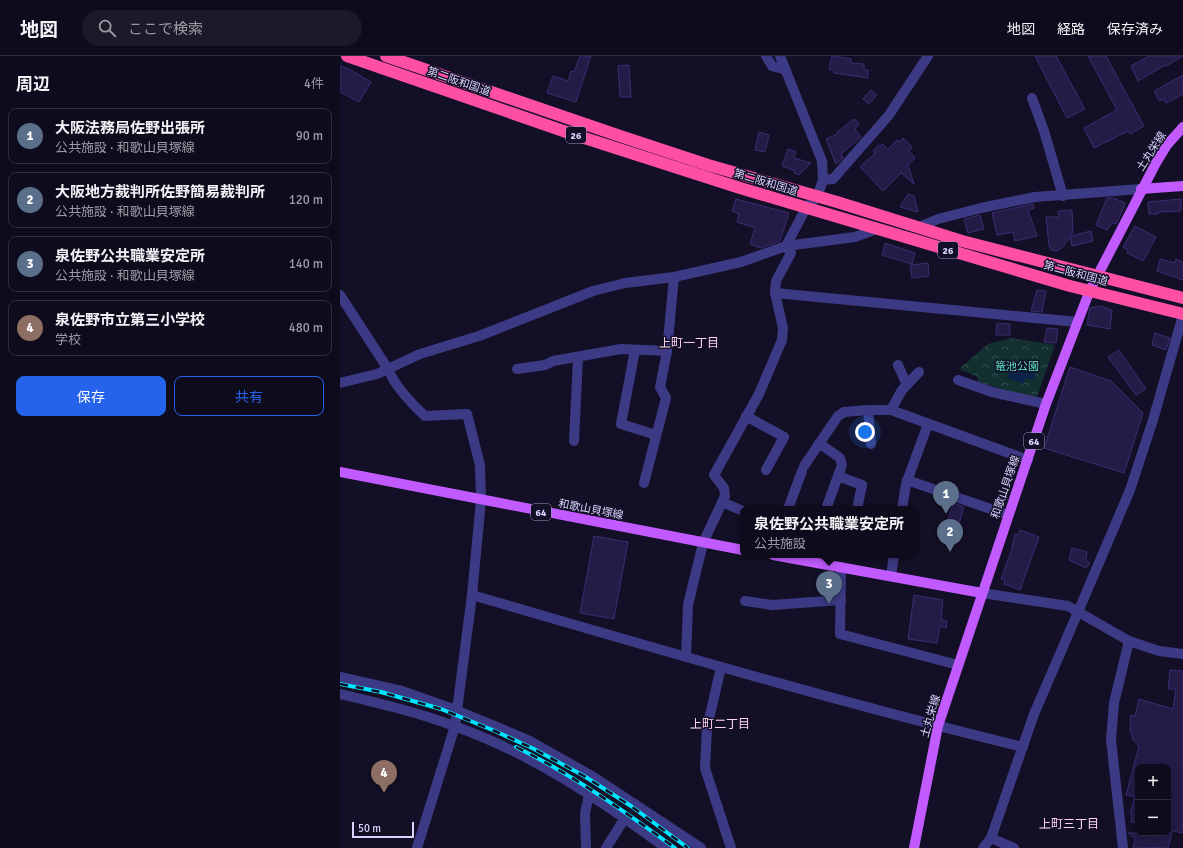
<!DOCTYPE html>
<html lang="ja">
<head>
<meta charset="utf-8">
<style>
  :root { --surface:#0e0b1c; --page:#1c1929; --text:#f1f3f6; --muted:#9b9ba3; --line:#2e2b3b; --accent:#2563eb }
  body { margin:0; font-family:Signika,"Noto Sans JP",sans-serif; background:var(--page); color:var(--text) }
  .controls { position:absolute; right:12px; bottom:12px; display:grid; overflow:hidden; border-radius:8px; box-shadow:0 2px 10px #0003 }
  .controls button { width:36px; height:36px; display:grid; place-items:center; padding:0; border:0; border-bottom:1px solid var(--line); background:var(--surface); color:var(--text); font:20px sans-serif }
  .scale { position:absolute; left:12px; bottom:10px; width:62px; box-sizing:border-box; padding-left:4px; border:2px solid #d9d4ff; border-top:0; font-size:11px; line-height:14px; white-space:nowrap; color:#d9d4ff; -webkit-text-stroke:3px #130f26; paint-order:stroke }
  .you { position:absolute; left:525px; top:376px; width:14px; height:14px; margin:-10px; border:3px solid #fff; border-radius:50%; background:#1a73e8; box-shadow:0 0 0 6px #1a73e833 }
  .badge { display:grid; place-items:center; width:26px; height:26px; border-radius:50%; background:var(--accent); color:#fff; font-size:13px; font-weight:700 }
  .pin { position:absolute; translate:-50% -33px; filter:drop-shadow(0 1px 2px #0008) }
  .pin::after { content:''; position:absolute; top:21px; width:14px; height:12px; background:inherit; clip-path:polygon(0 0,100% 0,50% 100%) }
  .popup { position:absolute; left:400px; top:450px; width:178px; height:52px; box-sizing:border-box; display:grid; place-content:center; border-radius:8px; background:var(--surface); filter:drop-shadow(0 1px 3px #0005); font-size:13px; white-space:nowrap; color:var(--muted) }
  .popup b { font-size:15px; color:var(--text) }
  .popup::after { content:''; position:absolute; left:50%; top:100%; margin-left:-8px; border:8px solid transparent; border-top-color:var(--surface) }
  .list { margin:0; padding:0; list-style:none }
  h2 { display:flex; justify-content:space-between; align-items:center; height:52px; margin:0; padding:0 16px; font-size:17px }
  h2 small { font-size:13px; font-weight:400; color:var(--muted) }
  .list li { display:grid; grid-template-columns:26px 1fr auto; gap:12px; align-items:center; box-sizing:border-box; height:56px; margin:0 8px 8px; padding:0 8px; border:1px solid var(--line); border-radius:8px }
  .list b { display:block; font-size:15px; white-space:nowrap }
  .list p { margin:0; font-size:13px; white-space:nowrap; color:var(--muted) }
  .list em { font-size:13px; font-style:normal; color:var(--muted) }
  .actions { display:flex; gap:8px; padding:12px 16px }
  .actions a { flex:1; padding:9px 0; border:1px solid var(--accent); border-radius:8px; text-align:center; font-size:14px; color:var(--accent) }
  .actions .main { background:var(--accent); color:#fff }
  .icon { flex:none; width:22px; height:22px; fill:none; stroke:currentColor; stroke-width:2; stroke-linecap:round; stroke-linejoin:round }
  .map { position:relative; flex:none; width:843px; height:792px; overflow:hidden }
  header { display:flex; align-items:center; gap:24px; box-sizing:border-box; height:56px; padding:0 20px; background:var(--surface); border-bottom:1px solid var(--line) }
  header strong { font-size:19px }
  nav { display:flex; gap:22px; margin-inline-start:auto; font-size:14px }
  .search { width:280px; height:36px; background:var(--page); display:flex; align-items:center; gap:10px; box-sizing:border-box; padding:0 14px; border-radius:22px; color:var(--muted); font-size:15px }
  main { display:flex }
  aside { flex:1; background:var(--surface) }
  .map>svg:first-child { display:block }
  .park { fill:url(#park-crowns) }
  .water { fill:#0c2248 }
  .building { fill:#241b47; stroke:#3b2d73 }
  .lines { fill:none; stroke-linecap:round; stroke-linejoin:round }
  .minor { stroke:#3d3a85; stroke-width:10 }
  .major { stroke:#c25bff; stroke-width:10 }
  .highway { stroke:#ff4fa3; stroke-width:12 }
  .rail-casing { stroke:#00e5ff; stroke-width:4 }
  .rail { stroke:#130f26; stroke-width:2.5; stroke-dasharray:8; stroke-linecap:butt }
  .labels { text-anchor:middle; stroke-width:3; stroke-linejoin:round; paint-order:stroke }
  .shield { fill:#130f26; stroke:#9e99be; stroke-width:1 }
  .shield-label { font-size:10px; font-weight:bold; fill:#d9d4ff }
  .street-label { font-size:11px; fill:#d9d4ff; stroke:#130f26 }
  .park-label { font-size:11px; fill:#5fe0c0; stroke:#130f26 }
  .neighbourhood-label { font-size:12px; fill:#ffd6f0; stroke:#130f26 }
</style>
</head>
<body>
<header>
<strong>地図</strong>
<div class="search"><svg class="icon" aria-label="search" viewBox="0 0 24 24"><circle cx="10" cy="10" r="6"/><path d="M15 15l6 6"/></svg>ここで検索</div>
<nav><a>地図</a><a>経路</a><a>保存済み</a></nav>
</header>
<main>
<aside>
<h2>周辺<small>4件</small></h2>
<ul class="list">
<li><span class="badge" style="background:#5c6f8a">1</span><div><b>大阪法務局佐野出張所</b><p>公共施設 · 和歌山貝塚線</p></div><em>90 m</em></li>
<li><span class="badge" style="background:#5c6f8a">2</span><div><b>大阪地方裁判所佐野簡易裁判所</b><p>公共施設 · 和歌山貝塚線</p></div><em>120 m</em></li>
<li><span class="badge" style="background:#5c6f8a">3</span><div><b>泉佐野公共職業安定所</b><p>公共施設 · 和歌山貝塚線</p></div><em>140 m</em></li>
<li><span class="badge" style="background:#8d6e63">4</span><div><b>泉佐野市立第三小学校</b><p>学校</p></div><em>480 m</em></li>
</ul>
<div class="actions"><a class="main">保存</a><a>共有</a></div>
</aside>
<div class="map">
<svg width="843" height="792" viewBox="0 0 843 792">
  <defs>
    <pattern id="park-crowns" width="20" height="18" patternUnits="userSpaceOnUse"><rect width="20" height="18" fill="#12302f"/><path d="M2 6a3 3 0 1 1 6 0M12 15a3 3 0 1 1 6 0" fill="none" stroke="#344d4e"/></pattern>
  </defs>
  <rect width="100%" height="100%" fill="#130f26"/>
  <polygon class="park" points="671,282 715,289 697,341 669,335 638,326 638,321 619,313 648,288"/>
  <polygon class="water" points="679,303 693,308 695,304 699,305 694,324 686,322 684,328 667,322 672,307 678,308"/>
  <g class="building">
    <polygon points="240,0 251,0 236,46 207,37 213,20 228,25 231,15 234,16"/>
    <polygon points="492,0 511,3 511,7 524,8 524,14 528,14 528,22 494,17 494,14 489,13"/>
    <polygon points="695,0 716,0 745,53 727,62"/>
    <polygon points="748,0 766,0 804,70 790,78 788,75 754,92 744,72 777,54"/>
    <polygon points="809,0 843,0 826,10 825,9 798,25 791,10"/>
    <polygon points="289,9 291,41 280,41 278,10"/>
    <polygon points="0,10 9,13 31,26 19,46 0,36"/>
    <polygon points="843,19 843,38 826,47 824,43 819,45 814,35"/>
    <polygon points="531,34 537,39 529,48 523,43"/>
    <polygon points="514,63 519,67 515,73 521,81 501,98 503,102 496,108 486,83 498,78 497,76"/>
    <polygon points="419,76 429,79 425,96 415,94"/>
    <polygon points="563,82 572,91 569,95 575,102 568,109 574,128 561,117 543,135 520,111 535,97 533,95 539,89 540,90 542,88 548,93 557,84 559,86"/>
    <polygon points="448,93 456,96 454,102 471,107 459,119 454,117 455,115 442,110"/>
    <polygon points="568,138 574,140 578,156 560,151"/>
    <polygon points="767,142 774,142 785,147 784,151 776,168 772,167 767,174 756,169"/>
    <polygon points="396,143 449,157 440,185 421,192 410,188 415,172 397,166 399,158 392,155"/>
    <polygon points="841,143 841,155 818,156 818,158 809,158 808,146"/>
    <polygon points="693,148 694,152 688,154 697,180 675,185 673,176 657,179 652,157"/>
    <polygon points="732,154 733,176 731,180 751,175 753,185 732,190 730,181 722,192 716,195 711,194 709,190 706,161 719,161 718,155"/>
    <polygon points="640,159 644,173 628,177 624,163"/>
    <polygon points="795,170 816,181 803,205 787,197 788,194 783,191"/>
    <polygon points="545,187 575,197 572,208 542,199"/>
    <polygon points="820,203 835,207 836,203 843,206 843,224 817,215"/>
    <polygon points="588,207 589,220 572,222 570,209"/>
    <polygon points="697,234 706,235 702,256 691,255"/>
    <polygon points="760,250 772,254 770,273 747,269 750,252"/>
    <polygon points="657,267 670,268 670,279 656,279"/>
    <polygon points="707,272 718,273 716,287 704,286"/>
    <polygon points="815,277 830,282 826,294 812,289"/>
    <polygon points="779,294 806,333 796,339 768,301"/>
    <polygon points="730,311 771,325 803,357 784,417 704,392"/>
    <polygon points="613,447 624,451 617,474 606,471"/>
    <polygon points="680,474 699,481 680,534 664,528 665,524 661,523 673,490 672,490 675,478 678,479"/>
    <polygon points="254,480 288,486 274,563 240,557"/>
    <polygon points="732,492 747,496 746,504 750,507 746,512 729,504"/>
    <polygon points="574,539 603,544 601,564 607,565 606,572 600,570 597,587 568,583"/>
    <polygon points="830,614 843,615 843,777 828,774 828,711 798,711 798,768 791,766 792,759 790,758 795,741 786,739 799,690 793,684 790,673 791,659 795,660 799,643 833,653 836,633 828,633"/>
    <polygon points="788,777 832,777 828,792 793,792 795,782"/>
  </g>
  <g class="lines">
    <g class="minor">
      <polyline points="426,0 432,10 446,14"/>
      <polyline points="692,42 704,75 723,140"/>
      <polyline points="483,124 493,123 549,59 588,0"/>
      <polyline points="579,171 598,163 641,152 695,141 801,133"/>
      <polyline points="435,237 737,266"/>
      <path d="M0 239 48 313C55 331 71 347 85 360L127 358 140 409 141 444 132 539 115 670 77 792"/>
      <polyline points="295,294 281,368 316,379"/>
      <polyline points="558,309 567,329"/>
      <polyline points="177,313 205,309 213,305 281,293 327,295"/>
      <polyline points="618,324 652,336 706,348"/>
      <polyline points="0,327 37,318 80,298 139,280 253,235 285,227 334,221 401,206 446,190 466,152 477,141 483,124 482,105 440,0"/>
      <polyline points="551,354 562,334 579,316"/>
      <polyline points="406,360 444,381 426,414"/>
      <polyline points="234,385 238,301"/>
      <polyline points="479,387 500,402 502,409 486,453"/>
      <polyline points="531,388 528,354 551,354 688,404"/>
      <polyline points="464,410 498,360 504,356 528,354"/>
      <polyline points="498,420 522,429 517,453"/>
      <polyline points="567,424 668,459"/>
      <polyline points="304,427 326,342 320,331 327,295 334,221"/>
      <polyline points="382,446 403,455"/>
      <polyline points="448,453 462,415"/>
      <polyline points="562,453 566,428 588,368"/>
      <polyline points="501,511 500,578 618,609"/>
      <polyline points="551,520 554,499"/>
      <polyline points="642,537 728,550 789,585 819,595 843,598"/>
      <path d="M132 539C315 592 497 646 683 691"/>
      <polyline points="405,545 432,549 501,544"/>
      <polyline points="346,601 348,549 363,487 385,440 384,432 374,419 419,338 442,284 443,272 435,237 436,225 451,197 446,190 515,181 537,173"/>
      <polyline points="381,611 367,672 365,712 391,792"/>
      <polyline points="0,621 62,635 116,654 188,684 252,720 361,792"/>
      <path d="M0 638C38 647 77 656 114 670 191 697 261 744 326 792"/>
      <polyline points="651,782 674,792"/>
      <polyline points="246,792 245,757 249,739"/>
      <polyline points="266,792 285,762"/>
      <polyline points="643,792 651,782 694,658 738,556 790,434 813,364 843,259"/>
      <polyline points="783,792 771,684 774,647 789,585"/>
    </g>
    <g class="major">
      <polyline points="801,133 843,130"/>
      <polyline points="0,416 403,494"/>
      <polyline points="433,499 642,537"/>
      <polyline points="574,792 598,670 706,348 750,234 816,107 827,89 843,71"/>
    </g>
    <g class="highway">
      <polyline points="7,0 232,78 400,132 730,230 843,258"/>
      <polyline points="46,0 280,80 368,109 497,146 622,185 843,242"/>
    </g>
    <g class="rail-casing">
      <g id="rail">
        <polyline points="0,628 41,636 101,653 155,675 194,693 244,720 291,750 348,792"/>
        <path d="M176 691C233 719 284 755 335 792"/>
      </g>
    </g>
    <use href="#rail" class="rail"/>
  </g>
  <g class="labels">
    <g class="shield">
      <rect x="226" y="71" width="20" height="16" rx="3"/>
      <rect x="598" y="186" width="20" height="16" rx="3"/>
      <rect x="684" y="377" width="20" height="16" rx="3"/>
      <rect x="191" y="448" width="20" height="16" rx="3"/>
    </g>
    <g class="shield-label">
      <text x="236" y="83">26</text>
      <text x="608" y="198">26</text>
      <text x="694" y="389">64</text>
      <text x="201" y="460">64</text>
    </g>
    <g class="street-label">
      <text transform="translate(119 25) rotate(19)" y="4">第二阪和国道</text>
      <text transform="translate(811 95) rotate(-57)" y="4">土丸栄線</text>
      <text transform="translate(426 126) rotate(17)" y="4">第二阪和国道</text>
      <text transform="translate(736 217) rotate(15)" y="4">第二阪和国道</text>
      <text transform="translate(665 431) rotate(-71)" y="4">和歌山貝塚線</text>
      <text transform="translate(251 453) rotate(11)" y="4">和歌山貝塚線</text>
      <text transform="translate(590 660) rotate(-74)" y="4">土丸栄線</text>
    </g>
    <g class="park-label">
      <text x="677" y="314">篭池公園</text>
    </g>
    <g class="neighbourhood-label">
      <text x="349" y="291">上町一丁目</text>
      <text x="380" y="672">上町二丁目</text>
      <text x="729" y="772">上町三丁目</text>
    </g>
  </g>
</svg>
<div class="controls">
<button>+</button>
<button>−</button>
</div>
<div class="scale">50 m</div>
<div class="you"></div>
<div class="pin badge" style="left:606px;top:458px;background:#5c6f8a">1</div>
<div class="pin badge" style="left:610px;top:496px;background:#5c6f8a">2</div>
<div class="pin badge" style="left:489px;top:548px;background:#5c6f8a">3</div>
<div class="popup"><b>泉佐野公共職業安定所</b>公共施設</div>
<div class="pin badge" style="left:44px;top:737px;background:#8d6e63">4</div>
</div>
</main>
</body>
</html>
